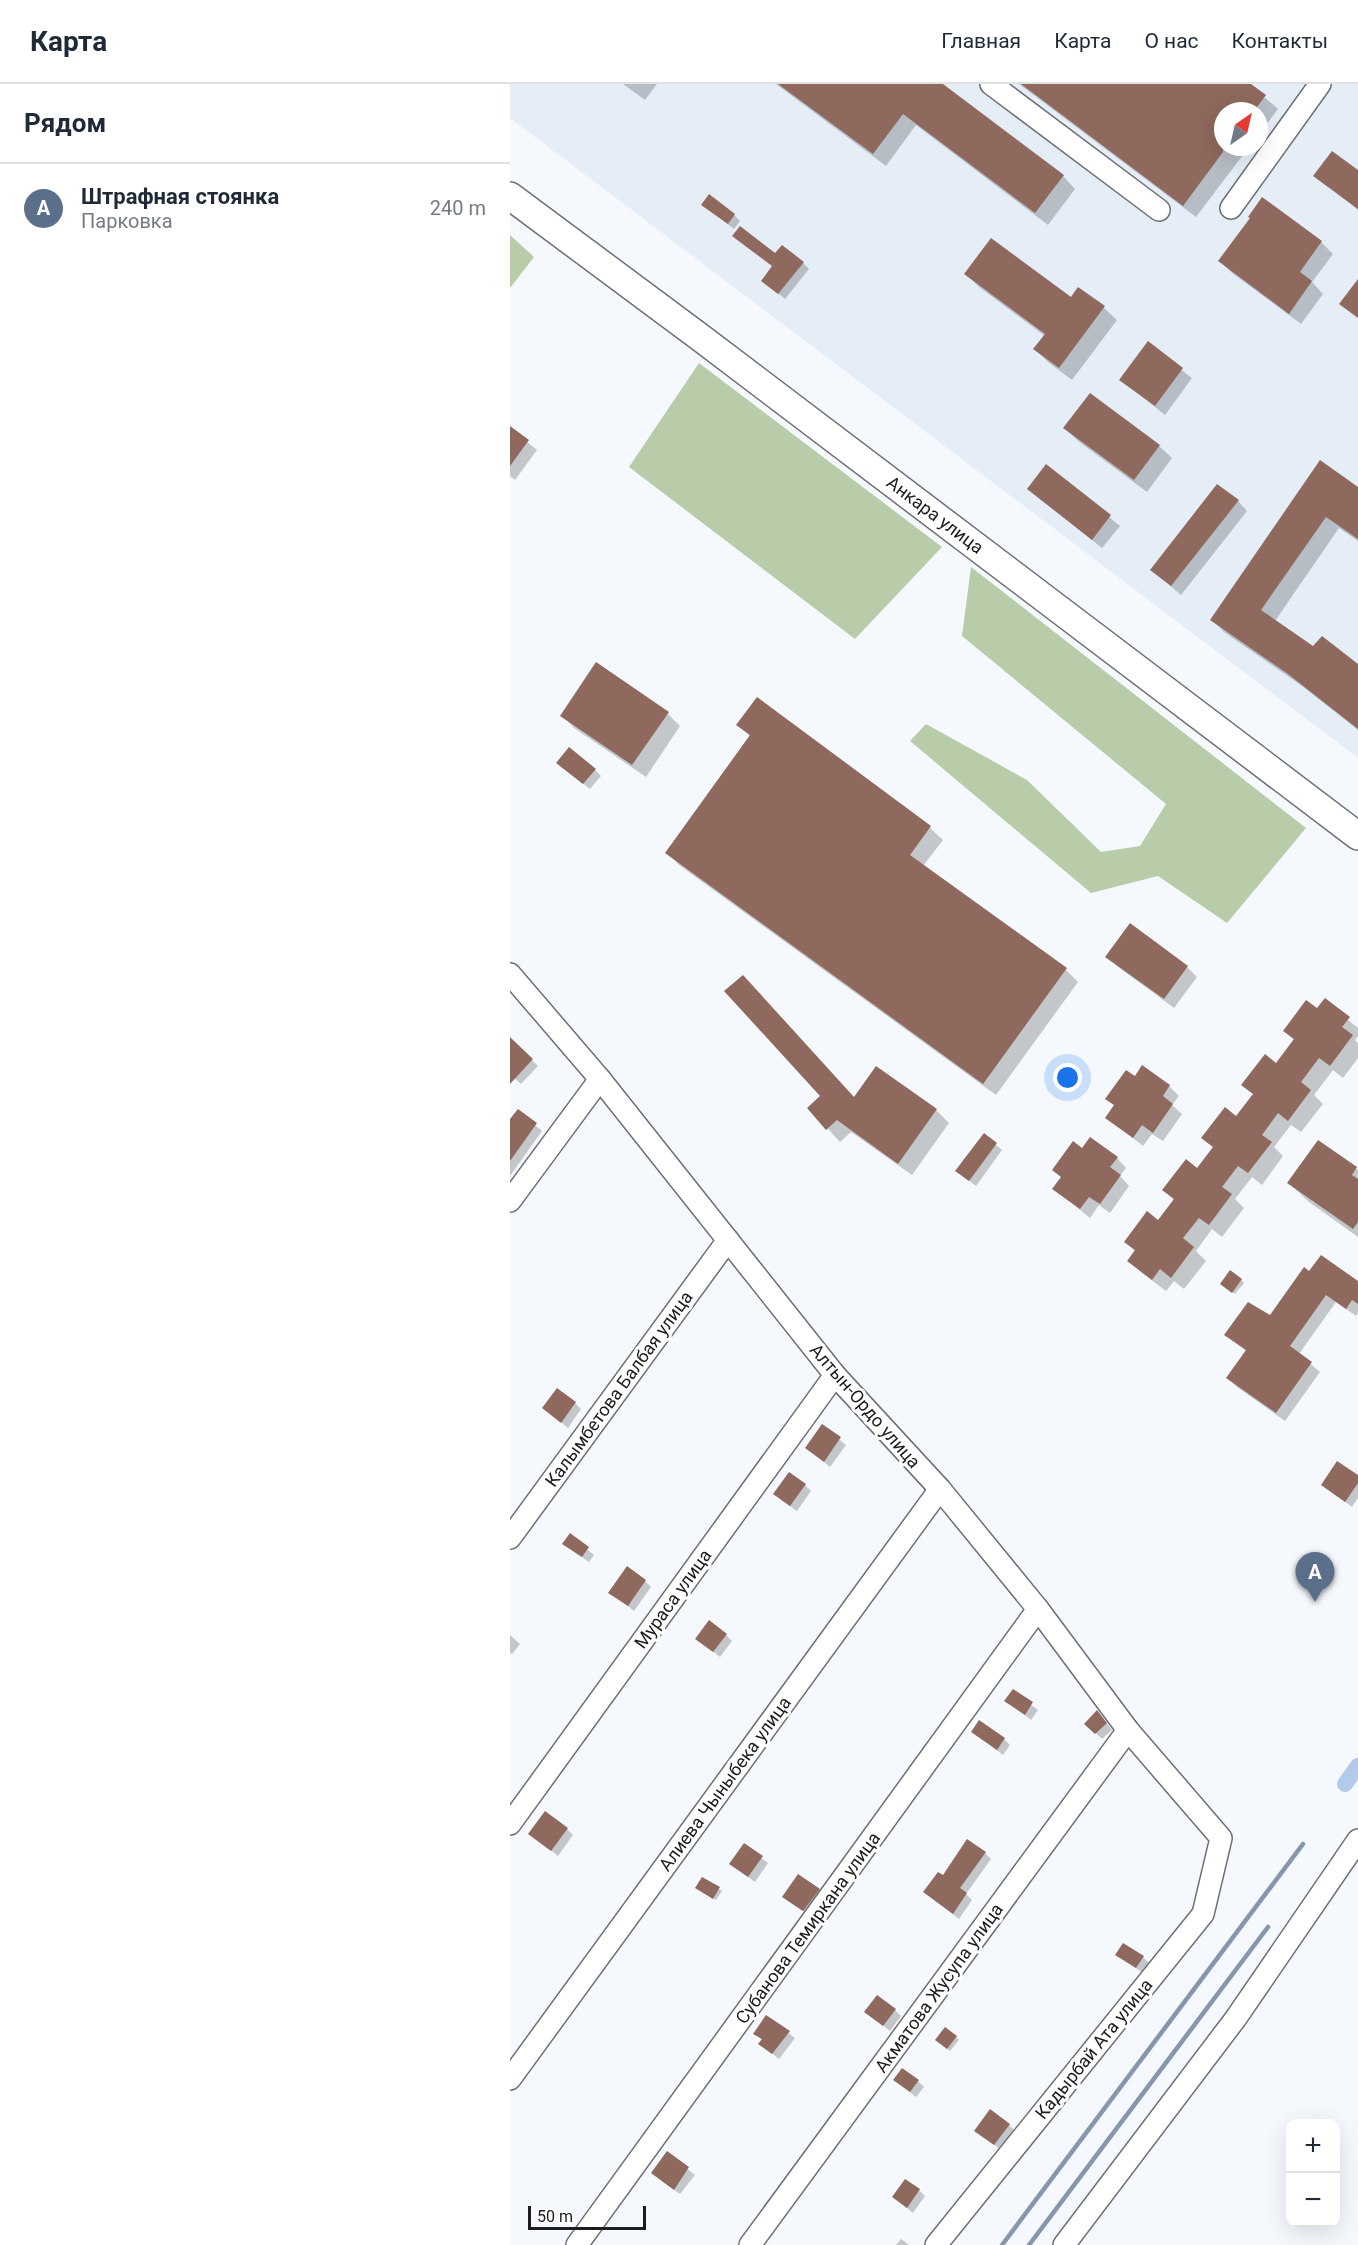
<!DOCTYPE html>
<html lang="ru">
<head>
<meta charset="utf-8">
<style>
  :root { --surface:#fff; --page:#f2f2f3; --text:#1f2937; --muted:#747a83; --line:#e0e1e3; --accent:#1f665a }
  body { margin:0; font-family:Roboto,sans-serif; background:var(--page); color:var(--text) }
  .controls { position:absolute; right:18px; bottom:18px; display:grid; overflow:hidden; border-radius:12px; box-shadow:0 6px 24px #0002 }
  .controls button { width:54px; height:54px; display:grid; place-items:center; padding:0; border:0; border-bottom:2px solid var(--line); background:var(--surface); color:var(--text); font:30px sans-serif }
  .compass { position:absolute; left:704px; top:18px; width:54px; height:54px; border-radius:50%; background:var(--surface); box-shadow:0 6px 24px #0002; rotate:34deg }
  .scale { position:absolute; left:18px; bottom:15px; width:118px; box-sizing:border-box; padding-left:6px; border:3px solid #1a1c1d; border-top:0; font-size:16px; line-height:21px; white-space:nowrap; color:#1a1c1d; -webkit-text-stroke:4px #fff; paint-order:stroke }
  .you { position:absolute; left:558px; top:994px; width:21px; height:21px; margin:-15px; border:4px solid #fff; border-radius:50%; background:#1a73e8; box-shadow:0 0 0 9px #1a73e833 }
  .badge { display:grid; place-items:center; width:39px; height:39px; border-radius:50%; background:var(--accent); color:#fff; font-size:20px; font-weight:700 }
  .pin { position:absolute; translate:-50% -50px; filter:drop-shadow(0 2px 3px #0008) }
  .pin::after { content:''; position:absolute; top:32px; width:21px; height:18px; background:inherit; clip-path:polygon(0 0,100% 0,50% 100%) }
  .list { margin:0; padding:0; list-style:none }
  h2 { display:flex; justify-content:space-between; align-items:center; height:78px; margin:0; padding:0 24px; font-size:26px }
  h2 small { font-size:20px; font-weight:400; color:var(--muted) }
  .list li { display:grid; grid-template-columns:39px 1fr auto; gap:18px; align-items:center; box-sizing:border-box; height:90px; padding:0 24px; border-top:2px solid var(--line) }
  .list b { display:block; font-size:22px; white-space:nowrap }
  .list p { margin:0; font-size:20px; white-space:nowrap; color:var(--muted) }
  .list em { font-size:20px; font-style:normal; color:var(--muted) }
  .map { position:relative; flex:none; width:848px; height:2161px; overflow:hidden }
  header { display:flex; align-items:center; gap:36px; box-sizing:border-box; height:84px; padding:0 30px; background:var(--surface); border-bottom:2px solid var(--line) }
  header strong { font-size:28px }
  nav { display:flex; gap:33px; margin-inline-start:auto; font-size:21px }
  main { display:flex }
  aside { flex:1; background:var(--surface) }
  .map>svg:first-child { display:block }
  .built { fill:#e5edf7; fill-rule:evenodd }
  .forest { fill:#b9cca9 }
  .shadow { fill:#0003 }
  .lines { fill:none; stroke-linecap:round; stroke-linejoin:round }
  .stream { stroke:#8696ad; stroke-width:4.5 }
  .canal { stroke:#b4caeb; stroke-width:16 }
  .building { fill:#8f695d }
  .minor-casing { stroke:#6c6f73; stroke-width:24 }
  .major-casing { stroke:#6c6f73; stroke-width:30 }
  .minor { stroke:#fff; stroke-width:21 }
  .major { stroke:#fff; stroke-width:27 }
  .labels { text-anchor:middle; stroke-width:6; stroke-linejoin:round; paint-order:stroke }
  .street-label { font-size:18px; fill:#1a1c1d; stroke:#fff }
</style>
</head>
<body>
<header>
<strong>Карта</strong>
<nav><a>Главная</a><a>Карта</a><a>О нас</a><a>Контакты</a></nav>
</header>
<main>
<aside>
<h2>Рядом<small></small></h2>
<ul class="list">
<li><span class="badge" style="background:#5c6f8a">A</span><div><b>Штрафная стоянка</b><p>Парковка</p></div><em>240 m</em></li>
</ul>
</aside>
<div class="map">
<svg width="848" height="2161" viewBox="0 0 848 2161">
  <rect width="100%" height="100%" fill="#f5f9fd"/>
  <path class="built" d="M0 0H848V674L0 34ZM713 27H749V63H713Z"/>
  <g class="forest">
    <polygon points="0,151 24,173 0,204"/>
    <polygon points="189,279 432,463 345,555 119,383"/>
    <polygon points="461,483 796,744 717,839 648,792 581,809 400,657 416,640 517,696 591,768 630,762 656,720 452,552"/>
  </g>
  <g class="shadow">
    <polygon points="113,0 147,0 135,16"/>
    <polygon points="266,0 430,0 553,92 565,105 538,141 406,41 376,82"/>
    <polygon points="509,0 739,0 768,25 749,50 749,27 713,27 713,63 739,63 686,133"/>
    <polygon points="848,88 848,126 805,92"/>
    <polygon points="753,115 811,158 823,170 802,198 813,210 791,240 722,189 710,177 742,134"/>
    <polygon points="193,121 224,131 230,137 224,145"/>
    <polygon points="266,171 293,179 299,185 275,215 259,202"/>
    <polygon points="456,190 561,215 569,205 594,224 607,236 562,296 538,278 525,265 535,252 469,203"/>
    <polygon points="638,260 682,294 655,331 611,296"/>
    <polygon points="0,344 27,366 5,396 0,392"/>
    <polygon points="555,344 649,362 662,374 637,408 568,357"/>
    <polygon points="810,378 848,404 848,457 829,444 765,537 804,564 848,582 848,646 792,602 714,548 702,535"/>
    <polygon points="537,382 610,442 592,464 519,405"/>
    <polygon points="728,417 737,427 671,511 642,486"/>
    <polygon points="247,615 420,744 433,756 413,782 556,886 568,898 486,1011 169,781 157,768 241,653 228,641"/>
    <polygon points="158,630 170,642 136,693 64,644 52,631"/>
    <polygon points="54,685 85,686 91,692 80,705"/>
    <polygon points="597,872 677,883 687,893 664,924 607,882"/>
    <polygon points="815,917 848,944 848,952 845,956 848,959 848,974 833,994 823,986 804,1011 813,1020 791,1048 781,1041 764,1063 773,1072 752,1101 742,1093 725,1115 734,1124 712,1153 702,1145 686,1167 696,1177 674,1205 664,1197 656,1207 632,1189 619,1177 626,1168 616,1158 648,1138 664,1116 654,1106 688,1086 704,1064 693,1054 727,1034 744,1011 733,1001 766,981 785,957 775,947 807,926"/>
    <polygon points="5,960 28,982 11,1000 0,990 0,965"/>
    <polygon points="633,983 659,1002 669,1012 662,1021 672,1030 653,1057 642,1050 633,1062 597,1034 605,1022 597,1015 625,994"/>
    <polygon points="345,1014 426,1026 439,1039 402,1091 341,1048 330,1058 299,1024"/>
    <polygon points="8,1027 32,1047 0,1092 0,1038"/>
    <polygon points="474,1051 492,1066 466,1102 454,1093"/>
    <polygon points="808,1058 848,1086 848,1153 799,1118 779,1099"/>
    <polygon points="572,1066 607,1074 616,1084 610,1092 619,1102 600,1129 589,1121 580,1134 544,1105"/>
    <polygon points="800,1189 848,1199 848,1229 846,1232 826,1218 789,1270 810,1288 775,1337 727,1303 718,1294 737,1268 716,1250 761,1233"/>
    <polygon points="731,1196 734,1199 725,1210 714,1202"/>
    <polygon points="65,1319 71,1325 58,1344 34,1324"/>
    <polygon points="313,1342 336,1361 320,1383 297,1364"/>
    <polygon points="848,1393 848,1414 842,1423 813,1401"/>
    <polygon points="295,1401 301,1407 287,1427 271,1416"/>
    <polygon points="60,1451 84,1471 79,1478 60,1465"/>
    <polygon points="135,1497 141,1503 124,1527 100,1508"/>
    <polygon points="0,1551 10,1560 2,1570 0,1569"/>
    <polygon points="216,1551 222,1557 210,1573 187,1555"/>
    <polygon points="503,1607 528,1626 521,1636 496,1617"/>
    <polygon points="593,1634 602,1646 592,1655 576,1640"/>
    <polygon points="463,1648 494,1655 500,1661 493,1671"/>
    <polygon points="57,1745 63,1751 48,1772 20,1750"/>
    <polygon points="234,1761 258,1779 245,1798 221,1780"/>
    <polygon points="475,1769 481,1775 456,1810 462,1816 449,1835 415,1808 433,1793"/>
    <polygon points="193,1795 212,1807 206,1816 190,1806"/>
    <polygon points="309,1806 315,1812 300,1832 280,1818"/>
    <polygon points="607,1871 633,1873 639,1879 633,1889"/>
    <polygon points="385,1926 391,1932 380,1947 356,1928"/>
    <polygon points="257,1933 285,1954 269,1975 250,1960 252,1956 245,1949"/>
    <polygon points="446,1953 449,1956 440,1967 429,1958"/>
    <polygon points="385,1996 408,1997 414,2003 406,2013"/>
    <polygon points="499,2041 505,2047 491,2066 466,2047"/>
    <polygon points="157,2069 185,2091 170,2110 149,2095"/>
    <polygon points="409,2106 415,2112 403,2129 384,2113"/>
    <polygon points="391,2155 399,2161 386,2161"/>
  </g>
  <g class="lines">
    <g class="stream">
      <polyline points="492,2161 793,1760"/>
      <polyline points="519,2161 758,1843"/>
    </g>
    <polyline class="canal" points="835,1700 848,1682"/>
  </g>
  <g class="building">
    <polygon points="268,0 433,0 554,91 525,129 393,30 363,70"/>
    <polygon points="511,0 741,0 756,11 744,27 713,27 713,68 673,122"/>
    <polygon points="822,67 848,86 848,125 803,92"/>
    <polygon points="199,110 225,130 218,140 191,121"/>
    <polygon points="752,113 812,157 790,188 802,197 779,230 708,177 740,134 738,133"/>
    <polygon points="230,142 265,169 272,161 294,178 268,210 251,197 262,182 222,152"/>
    <polygon points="481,154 561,213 568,203 595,222 549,284 523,265 535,250 454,190"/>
    <polygon points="848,195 848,234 829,220"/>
    <polygon points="638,257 673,284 645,322 609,296"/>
    <polygon points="580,309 650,361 624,396 553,344"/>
    <polygon points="0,342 19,356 0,382"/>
    <polygon points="810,376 848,403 848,455 816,433 751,526 803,562 812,552 848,580 848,645 778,590 700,536"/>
    <polygon points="536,380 601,431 582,456 517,405"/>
    <polygon points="707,400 729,416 661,502 640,486"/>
    <polygon points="86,578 159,628 122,681 50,632"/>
    <polygon points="247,613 421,742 400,771 557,884 473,1000 155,769 240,651 226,641"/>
    <polygon points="59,663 86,685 73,700 46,679"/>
    <polygon points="620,839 678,882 654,915 595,873"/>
    <polygon points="233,891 344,1013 366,982 427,1025 388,1080 327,1036 316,1046 297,1024 310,1012 214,907"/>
    <polygon points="815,914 840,933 832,943 843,951 820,982 809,974 791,998 801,1006 778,1037 768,1029 752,1051 762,1058 738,1089 728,1082 712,1103 722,1110 699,1141 689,1134 673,1154 684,1163 661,1194 650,1185 642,1196 617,1177 625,1166 614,1158 637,1127 648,1136 664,1115 652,1106 676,1075 687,1084 703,1063 691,1054 715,1023 726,1032 743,1010 731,1001 755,970 766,979 784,955 773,947 796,916 807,924"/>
    <polygon points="0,953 23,975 0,1000"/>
    <polygon points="632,981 660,1001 653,1012 663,1020 643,1049 632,1041 623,1054 595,1034 604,1021 595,1015 616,986 625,992"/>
    <polygon points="8,1025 27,1039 0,1077 0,1035"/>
    <polygon points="474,1049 487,1059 459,1097 445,1087"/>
    <polygon points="580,1053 608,1073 600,1083 611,1091 590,1120 579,1113 570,1125 542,1105 551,1093 542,1086 563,1057 572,1064"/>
    <polygon points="808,1056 847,1083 842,1091 848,1095 848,1138 843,1145 777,1099"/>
    <polygon points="811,1171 848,1197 848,1220 842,1216 836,1225 816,1211 780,1262 802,1278 766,1329 716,1294 736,1266 714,1251 738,1218 760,1231 794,1183 799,1187"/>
    <polygon points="720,1186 732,1195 722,1209 710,1200"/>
    <polygon points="47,1304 66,1318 51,1339 32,1324"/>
    <polygon points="312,1340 331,1353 314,1378 295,1364"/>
    <polygon points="827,1377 848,1391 848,1399 835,1418 811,1401"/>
    <polygon points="279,1388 296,1400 280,1422 263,1410"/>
    <polygon points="60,1449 79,1463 72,1473 52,1460"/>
    <polygon points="117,1482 136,1496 118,1522 98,1509"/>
    <polygon points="199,1536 217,1550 203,1568 185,1555"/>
    <polygon points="503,1605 523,1618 515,1631 494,1617"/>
    <polygon points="587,1626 597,1639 585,1650 574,1640"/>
    <polygon points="469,1636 495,1654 487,1666 461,1648"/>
    <polygon points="35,1727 58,1744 41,1767 18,1750"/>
    <polygon points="457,1755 476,1768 450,1804 457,1809 443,1830 413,1808 428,1788 433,1791"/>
    <polygon points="234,1759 253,1772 238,1793 219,1780"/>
    <polygon points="288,1790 310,1805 293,1827 272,1813"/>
    <polygon points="192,1793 210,1803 203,1815 185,1804"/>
    <polygon points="613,1859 634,1872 626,1884 605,1871"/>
    <polygon points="367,1911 386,1925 373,1942 354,1928"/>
    <polygon points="256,1931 280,1947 262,1970 248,1960 252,1955 243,1950"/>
    <polygon points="435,1943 447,1952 437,1965 425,1956"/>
    <polygon points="392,1984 409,1996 400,2008 383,1996"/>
    <polygon points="480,2025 500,2040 484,2061 464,2047"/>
    <polygon points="157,2067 179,2083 164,2106 141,2089"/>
    <polygon points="395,2095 410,2105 397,2124 382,2113"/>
  </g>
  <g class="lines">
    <g class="minor-casing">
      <g id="minor">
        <polyline points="481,0 649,126"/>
        <polyline points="721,124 810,0"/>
        <polyline points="0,890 90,995 325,1291 430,1405 528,1525 618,1646 711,1754 693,1830 426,2161"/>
        <polyline points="0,1117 90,995"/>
        <polyline points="0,1454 218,1156"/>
        <polyline points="0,1740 325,1291"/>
        <polyline points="0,1995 430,1405"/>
        <polyline points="67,2161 528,1525"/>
        <polyline points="240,2161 618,1646"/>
        <polyline points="554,2161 726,1934 848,1756"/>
      </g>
    </g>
    <g class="major-casing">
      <polyline id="major" points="0,112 191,254 848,752"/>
    </g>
    <use href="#minor" class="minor"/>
    <use href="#major" class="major"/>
  </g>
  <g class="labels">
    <g class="street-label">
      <text transform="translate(425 431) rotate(37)" y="6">Анкара улица</text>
      <text transform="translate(109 1305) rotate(-54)" y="6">Калымбетова Балбая улица</text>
      <text transform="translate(355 1322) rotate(49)" y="6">Алтын-Ордо улица</text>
      <text transform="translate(163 1515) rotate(-54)" y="6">Мураса улица</text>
      <text transform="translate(215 1700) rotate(-54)" y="6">Алиева Чыныбека улица</text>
      <text transform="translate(298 1844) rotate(-54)" y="6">Субанова Темиркана улица</text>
      <text transform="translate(429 1904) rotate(-54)" y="6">Акматова Жусупа улица</text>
      <text transform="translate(584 1965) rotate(-51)" y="6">Кадырбай Ата улица</text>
    </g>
  </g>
</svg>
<div class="controls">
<button>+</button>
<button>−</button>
</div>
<svg class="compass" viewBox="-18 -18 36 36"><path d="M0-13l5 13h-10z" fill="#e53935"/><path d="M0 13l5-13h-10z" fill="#747a83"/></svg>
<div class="scale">50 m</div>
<div class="you"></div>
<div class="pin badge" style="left:805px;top:1518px;background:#5c6f8a">A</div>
</div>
</main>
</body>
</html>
